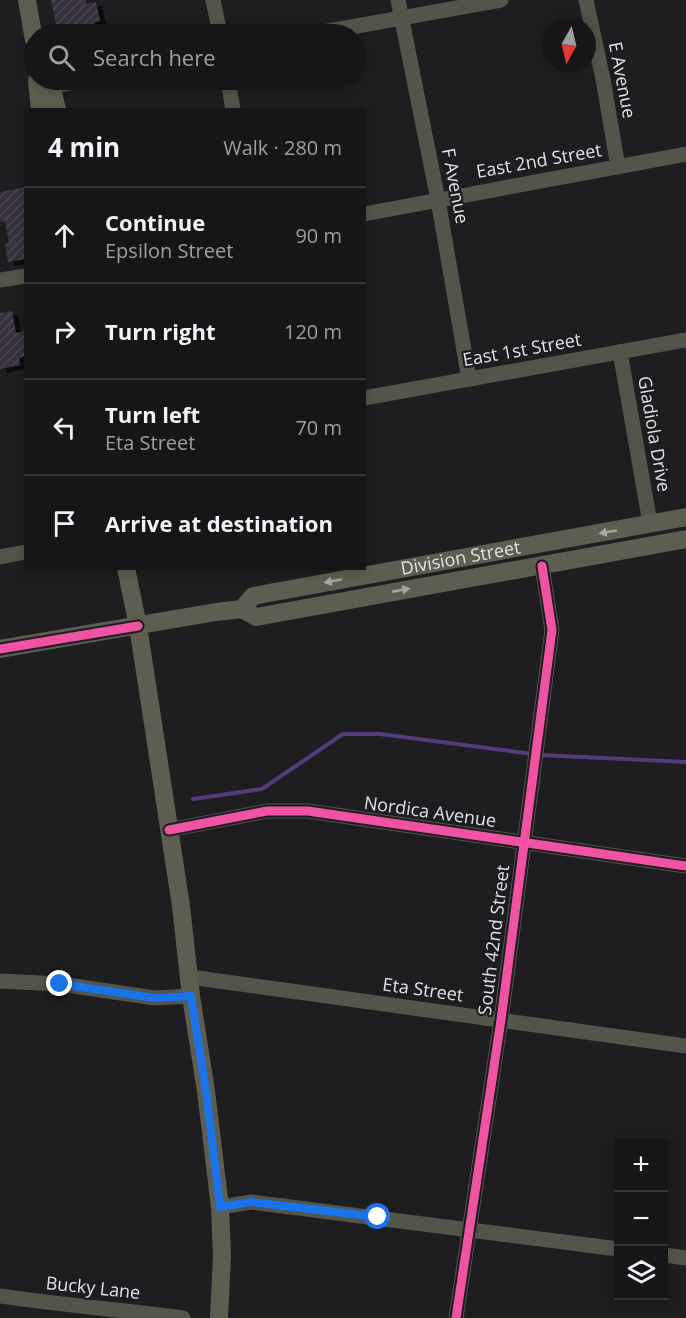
<!DOCTYPE html>
<html lang="en">
<head>
<meta charset="utf-8">
<style>
  :root { --surface:#161618; --page:#1f1f21; --text:#f1f3f6; --muted:#9e9fa2; --line:#353537 }
  body { margin:0; font-family:"Open Sans",sans-serif; background:var(--page); color:var(--text) }
  .controls { position:absolute; right:18px; bottom:18px; display:grid; overflow:hidden; border-radius:0px; box-shadow:0 3px 9px #0003 }
  .controls button { width:54px; height:54px; display:grid; place-items:center; padding:0; border:0; border-bottom:2px solid var(--line); background:var(--surface); color:var(--text); font:30px sans-serif }
  .compass { position:absolute; left:542px; top:18px; width:54px; height:54px; border-radius:50%; background:var(--surface); box-shadow:0 3px 9px #0003; rotate:188deg }
  .stop { position:absolute; width:18px; height:18px; margin:-14px; border:4px solid #1a73e8; border-radius:50%; background:#fff }
  .stop.end { background:#1a73e8; border-color:#fff; box-shadow:0 2px 6px #0008 }
  .list { margin:0; padding:0; list-style:none }
  h2 { display:flex; justify-content:space-between; align-items:center; height:78px; margin:0; padding:0 24px; font-size:26px }
  h2 small { font-size:20px; font-weight:400; color:var(--muted) }
  .list li { display:grid; grid-template-columns:39px 1fr auto; gap:18px; align-items:center; box-sizing:border-box; height:96px; padding:0 24px; border-top:2px solid var(--line) }
  .list b { display:block; font-size:22px; white-space:nowrap }
  .list p { margin:0; font-size:20px; white-space:nowrap; color:var(--muted) }
  .list em { font-size:20px; font-style:normal; color:var(--muted) }
  .icon { flex:none; width:33px; height:33px; fill:none; stroke:currentColor; stroke-width:2; stroke-linecap:round; stroke-linejoin:round }
  .map { position:relative; flex:none; width:686px; height:1318px; overflow:hidden }
  .search { position:absolute; background:var(--surface); box-shadow:0 3px 9px #0003; left:24px; top:24px; width:342px; height:66px; display:flex; align-items:center; gap:15px; box-sizing:border-box; padding:0 21px; border-radius:33px; color:var(--muted); font-size:22px }
  .panel { position:absolute; background:var(--surface); box-shadow:0 3px 9px #0003; left:24px; top:108px; width:342px; height:462px; border-radius:0px }
  .map>svg:first-child { display:block }
  .lines { fill:none; stroke-linecap:round; stroke-linejoin:round }
  .stream { stroke:#543b7b; stroke-width:4 }
  .building { fill:url(#building-hatch); filter:url(#shadow) }
  .minor { stroke:#53544a; stroke-width:15 }
  .major { stroke:#5e5e50; stroke-width:18 }
  .cycleway-casing { stroke:#1d1c21; stroke-width:13 }
  .cycleway { stroke:#f153a3; stroke-width:9 }
  .oneway { fill:#a7a6a1 }
  .route { stroke:#1a73e8; stroke-width:8 }
  .labels { text-anchor:middle; stroke-width:4.5; stroke-linejoin:round; paint-order:stroke }
  .street-label { font-size:18px; fill:#e2e1e4; stroke:#1d1c21 }
</style>
</head>
<body>
<div class="map">
<svg width="686" height="1318" viewBox="0 0 686 1318">
  <defs>
    <pattern id="building-hatch" width="6" height="6" patternUnits="userSpaceOnUse" patternTransform="scale(1.5)"><rect width="6" height="6" fill="#383241"/><path d="M-1 1l2-2M0 6l6-6M5 7l2-2" fill="none" stroke="#4b4653"/></pattern>
    <filter id="shadow"><feDropShadow dx="6" dy="4" stdDeviation="0" flood-color="#0009"/></filter>
  </defs>
  <rect width="100%" height="100%" fill="#1e1d20"/>
  <g class="lines">
    <g class="stream">
      <polyline points="541,755 686,762"/>
      <polyline points="193,799 262,789 343,734 380,734 533,754"/>
    </g>
  </g>
  <g class="building">
    <polygon points="51,0 86,0 86,4 96,2 100,21 94,22 95,26 80,29 78,34 58,34"/>
    <polygon points="26,187 26,259 8,262 5,244 9,243 5,221 0,222 0,192"/>
    <polygon points="12,311 16,333 26,331 26,356 19,358 20,365 0,369 0,313"/>
  </g>
  <g class="lines">
    <g class="minor">
      <polyline points="213,0 220,34"/>
      <polyline points="398,0 438,200 469,379"/>
      <polyline points="586,0 603,79 618,167"/>
      <polyline points="312,34 501,0"/>
      <polyline points="228,80 233,110"/>
      <polyline points="53,86 87,80"/>
      <polyline points="364,214 686,154"/>
      <polyline points="0,280 26,276"/>
      <polyline points="620,352 650,523"/>
      <polyline points="364,398 686,340"/>
      <polyline points="0,557 26,552"/>
      <polyline points="169,830 267,811 308,811 686,866"/>
      <polyline points="190,977 686,1046"/>
      <polyline points="0,981 60,984 155,998 191,996"/>
      <polyline points="220,1207 251,1202 618,1249"/>
      <polyline points="664,1255 686,1258"/>
      <path d="M0 1296C61 1305 122 1310 183 1318"/>
      <polyline points="456,1318 501,1020 552,630 542,566"/>
    </g>
    <g class="major">
      <polyline points="27,0 34,40"/>
      <polyline points="37,80 40,110"/>
      <polyline points="50,80 57,110"/>
      <polyline points="126,568 138,626 181,906 191,996 206,1091 220,1207 222,1256 219,1318"/>
      <path id="s1" d="M242 609 253 596 686 517"/>
      <polyline points="0,649 216,612 242,609 256,617 686,539"/>
    </g>
    <g class="cycleway-casing">
      <g id="cycleway">
        <polyline points="0,649 138,626"/>
        <polyline points="169,830 267,811 308,811 686,866"/>
        <polyline points="456,1318 501,1020 552,630 542,566"/>
      </g>
    </g>
    <use href="#cycleway" class="cycleway"/>
  </g>
  <defs><path id="oneway-solid" d="M-6-.8H1V-3.2L6.5 0L1 3.2V.8H-6Z" transform="scale(1.5)"/></defs>
  <g class="oneway">
    <use href="#oneway-solid" transform="translate(608 532) rotate(170)"/>
    <use href="#oneway-solid" transform="translate(333 581) rotate(170)"/>
    <use href="#oneway-solid" transform="translate(401 590) rotate(-11)"/>
  </g>
  <g class="lines">
    <polyline class="route" points="60,984 155,998 191,996 206,1091 220,1207 251,1202 378,1217"/>
  </g>
  <g class="labels">
    <g class="street-label">
      <text transform="translate(622 80) rotate(79)" y="6">E Avenue</text>
      <text transform="translate(539 161) rotate(-10)" y="6">East 2nd Street</text>
      <text transform="translate(455 186) rotate(79)" y="6">F Avenue</text>
      <text transform="translate(522 350) rotate(-10)" y="6">East 1st Street</text>
      <text transform="translate(654 434) rotate(80)" y="6">Gladiola Drive</text>
      <text dy="6" stroke="none"><textPath href="#s1" startOffset="228">Division Street</textPath></text>
      <text transform="translate(430 812) rotate(8)" y="6">Nordica Avenue</text>
      <text transform="translate(494 940) rotate(-83)" y="6">South 42nd Street</text>
      <text transform="translate(423 990) rotate(8)" y="6">Eta Street</text>
      <text transform="translate(93 1288) rotate(6)" y="6">Bucky Lane</text>
    </g>
  </g>
</svg>
<div class="controls">
<button>+</button>
<button>−</button>
<button><svg class="icon" aria-label="layers" viewBox="0 0 24 24"><path d="M12 4l9 5-9 5-9-5zM3 14l9 5 9-5"/></svg></button>
</div>
<svg class="compass" viewBox="-18 -18 36 36"><path d="M0-13l5 13h-10z" fill="#e53935"/><path d="M0 13l5-13h-10z" fill="#9e9fa2"/></svg>
<div class="stop" style="left:378px;top:1217px"></div>
<div class="stop end" style="left:60px;top:984px"></div>
<div class="search"><svg class="icon" aria-label="search" viewBox="0 0 24 24"><circle cx="10" cy="10" r="6"/><path d="M15 15l6 6"/></svg>Search here</div>
<section class="panel">
<h2>4 min<small>Walk · 280 m</small></h2>
<ul class="list">
<li><svg class="icon" aria-label="ahead" viewBox="0 0 24 24"><path d="M12 20V5M6 11l6-6 6 6"/></svg><div><b>Continue</b><p>Epsilon Street</p></div><em>90 m</em></li>
<li><svg class="icon" aria-label="right" viewBox="0 0 24 24"><path d="M7 20v-9h11M14 6l5 5-5 5"/></svg><div><b>Turn right</b></div><em>120 m</em></li>
<li><svg class="icon" aria-label="left" viewBox="0 0 24 24"><path d="M17 20v-9H6M10 6l-5 5 5 5"/></svg><div><b>Turn left</b><p>Eta Street</p></div><em>70 m</em></li>
<li><svg class="icon" aria-label="arrive" viewBox="0 0 24 24"><path d="M6 21V4h12l-3 4 3 4H6"/></svg><div><b>Arrive at destination</b></div></li>
</ul>
</section>
</div>
</body>
</html>
